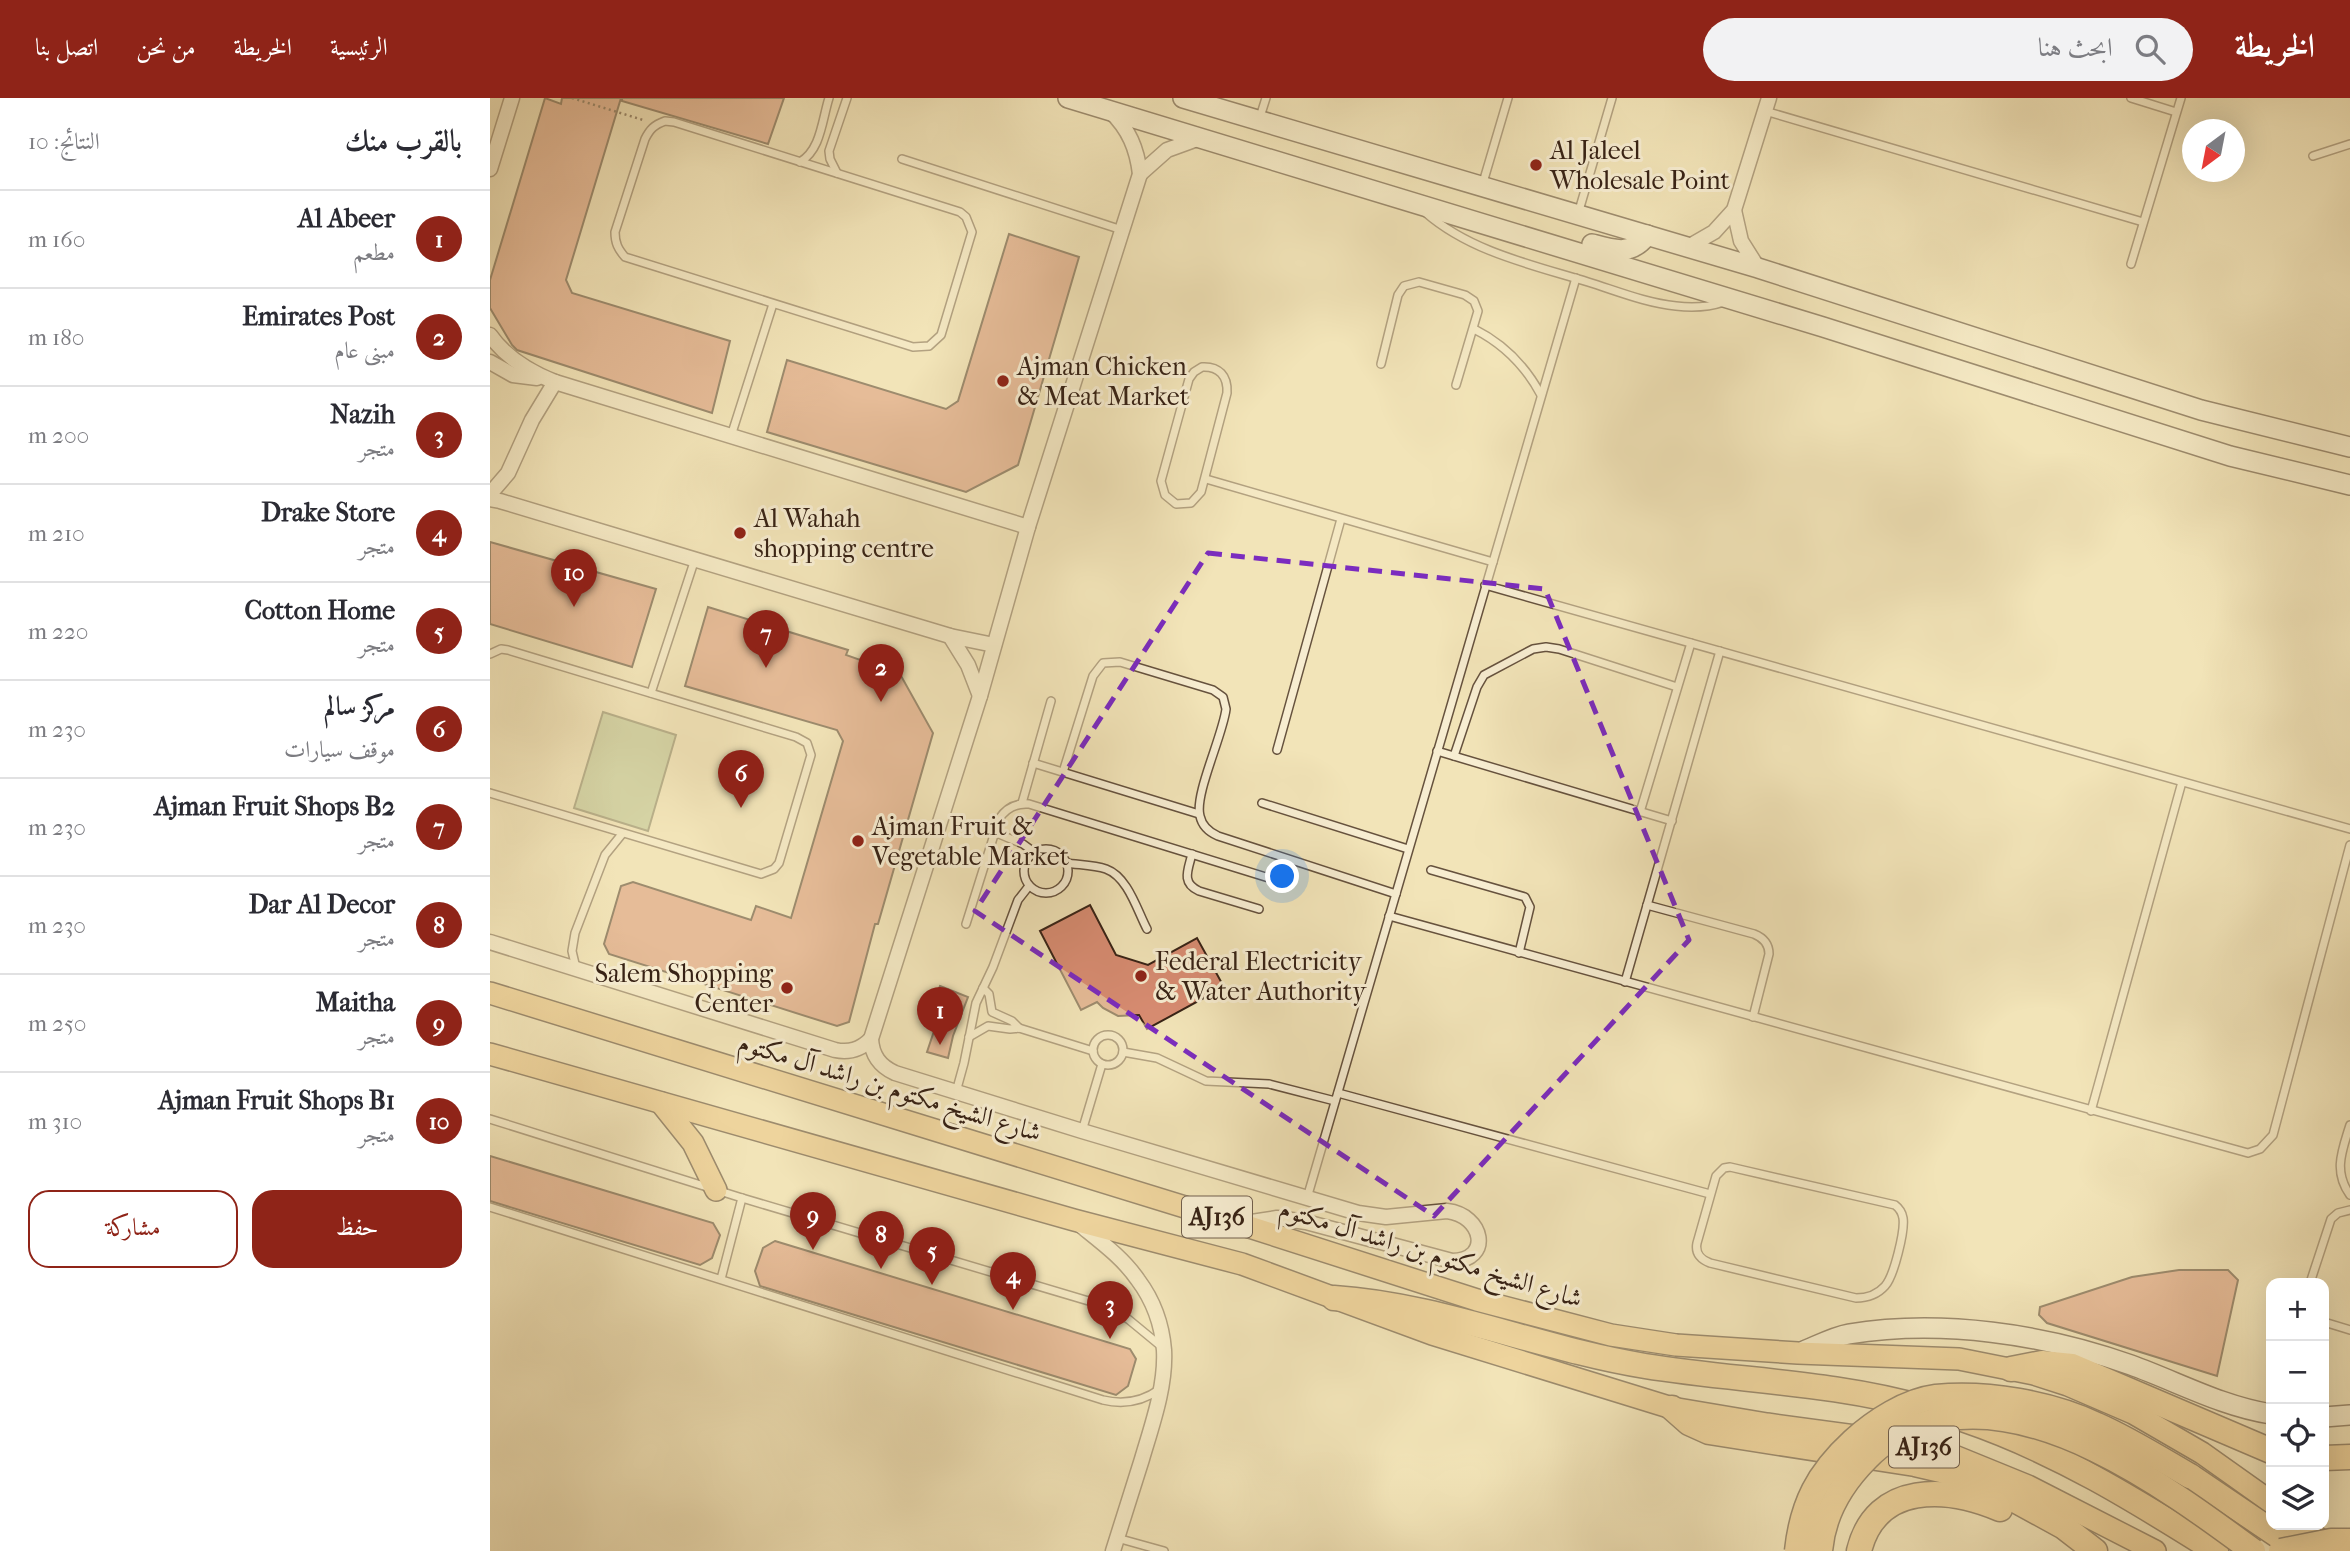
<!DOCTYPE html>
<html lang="ar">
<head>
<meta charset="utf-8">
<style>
  :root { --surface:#fff; --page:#f2f2f3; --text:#2b2b33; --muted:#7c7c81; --line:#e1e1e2; --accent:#8f2418 }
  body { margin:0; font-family:"IM FELL French Canon",Amiri,serif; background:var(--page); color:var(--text); direction:rtl }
  .controls { position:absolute; right:21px; bottom:21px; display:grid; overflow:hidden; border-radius:14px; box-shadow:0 7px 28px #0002 }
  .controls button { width:63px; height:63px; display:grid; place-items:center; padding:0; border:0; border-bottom:2px solid var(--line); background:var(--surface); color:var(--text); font:35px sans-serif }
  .compass { position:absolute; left:1692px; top:21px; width:63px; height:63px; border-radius:50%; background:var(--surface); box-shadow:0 7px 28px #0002; rotate:212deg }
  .you { position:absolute; left:793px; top:779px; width:24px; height:24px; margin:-18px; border:5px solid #fff; border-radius:50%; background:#1a73e8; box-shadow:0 0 0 10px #1a73e833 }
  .badge { display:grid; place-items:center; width:46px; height:46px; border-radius:50%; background:var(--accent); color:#fff; font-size:23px; font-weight:700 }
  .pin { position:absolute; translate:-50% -58px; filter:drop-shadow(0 2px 4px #0008) }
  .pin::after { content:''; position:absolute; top:37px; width:24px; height:21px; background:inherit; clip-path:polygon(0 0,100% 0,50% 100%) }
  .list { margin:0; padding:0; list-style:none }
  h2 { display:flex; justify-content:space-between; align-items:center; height:91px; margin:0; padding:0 28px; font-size:30px }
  h2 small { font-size:23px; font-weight:400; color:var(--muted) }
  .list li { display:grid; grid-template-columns:46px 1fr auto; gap:21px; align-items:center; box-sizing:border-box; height:98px; padding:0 28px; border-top:2px solid var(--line) }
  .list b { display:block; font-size:26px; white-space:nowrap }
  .list p { margin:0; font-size:23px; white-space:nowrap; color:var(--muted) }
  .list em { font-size:23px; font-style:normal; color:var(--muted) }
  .actions { display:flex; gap:14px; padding:21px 28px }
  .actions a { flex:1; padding:16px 0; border:2px solid var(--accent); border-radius:21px; text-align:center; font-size:24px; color:var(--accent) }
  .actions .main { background:var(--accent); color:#fff }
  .icon { flex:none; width:38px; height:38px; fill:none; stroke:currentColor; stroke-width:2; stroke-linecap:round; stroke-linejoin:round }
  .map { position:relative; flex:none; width:1860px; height:1453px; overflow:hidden; direction:ltr }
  header { display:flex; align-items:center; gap:42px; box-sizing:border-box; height:98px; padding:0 35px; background:var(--accent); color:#fff }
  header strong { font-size:33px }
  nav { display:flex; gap:38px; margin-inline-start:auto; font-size:24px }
  .search { width:490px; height:63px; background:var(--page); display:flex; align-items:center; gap:18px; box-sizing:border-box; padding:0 24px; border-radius:38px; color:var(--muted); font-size:26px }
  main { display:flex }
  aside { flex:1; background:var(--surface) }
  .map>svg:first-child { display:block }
  .green { fill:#b5c593; stroke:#767454; stroke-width:2 }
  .building { fill:#d88c72; stroke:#372215; stroke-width:2 }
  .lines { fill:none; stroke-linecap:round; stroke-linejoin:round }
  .lane-casing { stroke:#66523e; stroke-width:10 }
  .street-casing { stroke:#66523e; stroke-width:17 }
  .secondary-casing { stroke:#372215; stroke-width:22 }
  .primary-casing { stroke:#372215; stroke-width:24 }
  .highway-casing { stroke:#372215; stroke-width:27 }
  .path { stroke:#372215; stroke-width:2.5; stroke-dasharray:2 3.5; stroke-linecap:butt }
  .lane { stroke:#f7edd1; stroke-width:7 }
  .street { stroke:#f7edd1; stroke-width:14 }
  .secondary { stroke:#f7edd1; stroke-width:19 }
  .primary { stroke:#e9c27c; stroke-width:21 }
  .highway { stroke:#e9c27c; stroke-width:24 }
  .highway-bridge-casing { stroke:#372215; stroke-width:27; stroke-linecap:butt }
  .highway-bridge { stroke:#e9c27c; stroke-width:24 }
  .marked { fill:none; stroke:#7b2cbf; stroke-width:5; stroke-dasharray:14 9; stroke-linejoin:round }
  .poi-dot { fill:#8f2418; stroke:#f7edd1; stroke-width:2.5 }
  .labels { text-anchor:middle; stroke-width:6; stroke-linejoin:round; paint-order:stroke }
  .shield { fill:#f7edd1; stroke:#715f4d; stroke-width:2 }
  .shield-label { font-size:24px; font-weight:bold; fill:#372215 }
  .poi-label { font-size:26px; fill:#372215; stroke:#f7edd1; text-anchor:start }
  .street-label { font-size:26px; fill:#372215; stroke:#f7edd1 }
</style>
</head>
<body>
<header>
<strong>الخريطة</strong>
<div class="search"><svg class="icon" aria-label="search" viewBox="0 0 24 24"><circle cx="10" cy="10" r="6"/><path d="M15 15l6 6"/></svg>ابحث هنا</div>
<nav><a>الرئيسية</a><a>الخريطة</a><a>من نحن</a><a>اتصل بنا</a></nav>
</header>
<main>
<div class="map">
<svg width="1860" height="1453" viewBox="0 0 1860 1453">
  <rect width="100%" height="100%" fill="#f2e4b8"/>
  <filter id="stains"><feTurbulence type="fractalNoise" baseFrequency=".00286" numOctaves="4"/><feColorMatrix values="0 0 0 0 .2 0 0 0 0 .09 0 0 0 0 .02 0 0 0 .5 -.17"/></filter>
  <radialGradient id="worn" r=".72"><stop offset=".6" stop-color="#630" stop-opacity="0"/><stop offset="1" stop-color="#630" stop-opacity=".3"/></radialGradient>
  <polygon class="green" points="113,614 186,637 158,733 84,710"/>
  <g class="building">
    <polygon points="55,0 71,6 72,0 131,0 76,182 82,195 240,243 222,315 27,252 22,247 0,210 0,182"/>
    <polygon points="132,0 294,0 278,46 132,3"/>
    <polygon points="519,136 589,159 528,367 476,394 277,334 297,262 456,311 468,303"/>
    <polygon points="0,444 166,491 142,569 0,526"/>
    <polygon points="218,509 358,552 356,557 410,576 443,635 388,826 385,826 359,924 347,928 119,856 114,846 131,788 143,784 261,822 266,808 301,820 353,643 347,632 195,588"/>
    <polygon points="600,807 626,857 658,867 707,840 734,889 657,931 649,917 628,918 613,910 607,904 591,912 550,833"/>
    <polygon points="450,888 478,899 463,938 458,960 437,954 446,927 436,923"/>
    <polygon points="0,1058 223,1125 230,1137 222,1160 210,1167 0,1103"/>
    <polygon points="285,1143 640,1251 646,1261 638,1288 626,1297 270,1188 265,1173 273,1150"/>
    <polygon points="1689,1172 1738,1172 1748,1182 1727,1278 1557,1225 1549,1217 1550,1209 1642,1179"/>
  </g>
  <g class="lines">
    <g class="lane-casing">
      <g id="lane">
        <polyline points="1641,0 1686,14"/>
        <polyline points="1275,13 1653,124"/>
        <polyline points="770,19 776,0"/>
        <path d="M175 23 184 24 470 114 476 119 482 134 451 237 439 248 423 249 135 159C128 151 125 145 125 134L155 41C160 31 164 27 175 23Z"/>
        <polyline points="1823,58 1860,46"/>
        <polyline points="412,61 632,132"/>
        <path d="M310 64C331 52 332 22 339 0"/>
        <polyline points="347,75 340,61 339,53 357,0"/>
        <polyline points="992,88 1018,0"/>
        <path d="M936 115C981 154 1043 167 1098 184 1127 193 1156 205 1186 208 1202 210 1219 209 1234 204"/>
        <polyline points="1088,116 1122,0"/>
        <polyline points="1641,166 1691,0"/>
        <path d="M984 231C1014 246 1035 267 1051 297"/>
        <polyline points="891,266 908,197 914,188 929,184 975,197 984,203 988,213 966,287"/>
        <path d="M712 269C729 268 738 278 737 295L711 394 701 405 686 406 675 397 671 383 699 281 704 274Z"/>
        <polyline points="241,338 283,206"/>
        <polyline points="716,381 1003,464"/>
        <polyline points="995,487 1860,731"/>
        <polyline points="0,556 11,551 18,552 306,639 317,645 321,657 289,765 284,771 271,776 0,695"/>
        <polyline points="161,595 205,461"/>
        <polyline points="787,652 851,421"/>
        <polyline points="947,653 1182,723"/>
        <polyline points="964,658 987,589 994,577 1043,551 1056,549 1069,551 1187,589"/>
        <polyline points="543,665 709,716"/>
        <path d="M573 674 603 578 613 565 630 564 723 592 733 599 736 611C733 637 704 697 710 718 712 728 719 734 728 738L906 796"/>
        <polyline points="532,705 561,603"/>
        <polyline points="772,705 918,751"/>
        <polyline points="1150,714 1201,545"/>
        <polyline points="504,734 533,746 544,754"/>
        <circle cx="556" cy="773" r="22"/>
        <path d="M702 756C698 772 691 785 709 793L769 811"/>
        <path d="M576 765C589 767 604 767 616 771 638 779 647 812 657 831"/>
        <polyline points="941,772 1035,799 1040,809 1029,855"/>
        <path d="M1157 807 1264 836C1274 840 1279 846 1279 856L1263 919"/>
        <polyline points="899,818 1758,1055 1770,1051 1783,1037 1860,747"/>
        <path d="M476 826 509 721C516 710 526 705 539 706L782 781"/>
        <polyline points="86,870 82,853 85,835 115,757 132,736"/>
        <polyline points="1135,884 1230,553"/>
        <polyline points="493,890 499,896 502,914 522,923 529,930"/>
        <circle cx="618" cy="952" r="15"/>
        <polyline points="479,939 498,928 520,931 529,930 603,953"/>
        <polyline points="633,954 667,960 716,983 779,986 845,1003"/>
        <polyline points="466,994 474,965 486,905 503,869 528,802 539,788"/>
        <polyline points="848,995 1220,1096"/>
        <polyline points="1601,1013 1692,684"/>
        <polyline points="0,1021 252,1100 612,1207 638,1221 672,1249"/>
        <path d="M1860 1027C1852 1053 1843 1073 1860 1097"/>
        <polyline points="592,1033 612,966"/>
        <path d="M1240 1069 1405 1107C1409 1110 1412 1114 1413 1120 1415 1133 1404 1178 1395 1188 1387 1197 1377 1200 1366 1200L1220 1165C1210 1161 1205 1155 1207 1145L1226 1078 1234 1070Z"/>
        <polyline points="817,1100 1086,180"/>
        <path d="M0 1109 613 1302C634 1307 652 1304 670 1291"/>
        <polyline points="231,1181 252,1100"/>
        <polyline points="1820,1185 1841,1121 1848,1115 1860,1112"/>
        <polyline points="1834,1224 1860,1232"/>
        <polyline points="627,1440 674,1453"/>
      </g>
    </g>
    <g class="street-casing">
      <g id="street">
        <path d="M620 13C639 31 647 51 650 76L538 429 490 598 381 941C382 958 390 968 405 975L592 1033 868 1115 896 1119 957 1113C993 1117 1003 1162 962 1163L816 1124 787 1120 755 1125"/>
        <polyline points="0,71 22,0"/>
        <polyline points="650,76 677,52 710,40"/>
        <polyline points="1244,112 1251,143 1268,170"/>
        <polyline points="1198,149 1224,134 1244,112 1279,0"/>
        <path d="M0 237C16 260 40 274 65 284L538 429"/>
        <polyline points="0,264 23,277 47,280"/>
        <polyline points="0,396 18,375 42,322 65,284"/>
        <polyline points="0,401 10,403 460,538 504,547"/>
        <polyline points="460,538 478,567 490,598"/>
        <path d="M0 844 345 952C359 955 370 952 381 941"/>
        <path d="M590 1127C611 1144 633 1160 648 1182 663 1202 672 1227 674 1252 676 1288 662 1327 652 1361 642 1392 633 1422 623 1453"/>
      </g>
    </g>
    <g class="secondary-casing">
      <g id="secondary">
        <polyline points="578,0 1333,229 1740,358 1860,387"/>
        <polyline points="693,0 1268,170 1711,312 1860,349"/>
        <path d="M1102 146C1124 152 1142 158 1157 137"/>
        <path d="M1309 1255C1325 1249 1342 1239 1359 1236 1451 1221 1554 1236 1641 1267 1688 1284 1731 1308 1781 1316"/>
        <polyline points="1834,1319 1860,1317"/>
      </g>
    </g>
    <g class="primary-casing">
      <g id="primary">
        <polyline points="0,895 750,1126 987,1202 1121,1237 1186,1247 1308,1255 1469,1261 1544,1276 1578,1287 1643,1315 1712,1355 1781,1404"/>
        <polyline points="0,956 584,1122 752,1166 942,1236 1182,1310 1277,1326 1417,1345 1457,1355 1538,1388 1665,1453"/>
        <polyline points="171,1005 203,1045 226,1092"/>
        <polyline points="1810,1427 1842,1450"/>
      </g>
    </g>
    <g class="highway-casing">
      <g id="highway">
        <path d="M844 1200C951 1207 1050 1251 1155 1268 1248 1283 1343 1284 1434 1310"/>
        <polyline points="1521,1271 1552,1265 1582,1268 1781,1353"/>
        <polyline points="1182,1310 1199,1325 1219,1334 1425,1366 1451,1372 1500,1389 1523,1401 1574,1429 1605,1453"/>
        <path d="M1475 1322C1566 1353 1645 1402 1726 1453"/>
        <polyline points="1834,1360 1860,1359"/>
        <polyline points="1700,1378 1811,1453"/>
        <path d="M1369 1453C1386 1383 1458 1389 1510 1411"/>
      </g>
    </g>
    <polyline class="path" points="82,0 153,22"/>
    <use href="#lane" class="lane"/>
    <use href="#street" class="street"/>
    <use href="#secondary" class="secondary"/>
    <use href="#primary" class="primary"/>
    <use href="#highway" class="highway"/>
    <g class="highway-bridge-casing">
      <g id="highway-bridge">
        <path d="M1307 1453C1312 1406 1328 1375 1363 1343 1385 1323 1416 1303 1446 1299 1497 1294 1561 1305 1607 1327 1639 1341 1669 1360 1700 1378"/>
        <path d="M1330 1453C1333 1416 1351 1386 1377 1360 1392 1344 1410 1334 1431 1327 1541 1288 1679 1391 1763 1453"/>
        <polyline points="1791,1453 1841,1443 1860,1443"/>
      </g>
    </g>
    <use href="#highway-bridge" class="highway-bridge"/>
  </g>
  <path d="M0 0H1860V1453H0ZM718 455 1055 491 1199 842 944 1118 485 813Z" fill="#f2e4b8" fill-opacity=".55" fill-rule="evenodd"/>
  <path class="marked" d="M718 455 1055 491 1199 842 944 1118 485 813Z"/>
  <g class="poi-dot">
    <circle cx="1046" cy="67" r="7"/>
    <circle cx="513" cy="283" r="7"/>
    <circle cx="250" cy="435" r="7"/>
    <circle cx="368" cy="743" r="7"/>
    <circle cx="651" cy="878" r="7"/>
    <circle cx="297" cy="890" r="7"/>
  </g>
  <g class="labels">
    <g class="shield">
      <rect x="692" y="1098.5" width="70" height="41" rx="5"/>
      <rect x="1399" y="1328.5" width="70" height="41" rx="5"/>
    </g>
    <g class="shield-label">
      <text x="727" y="1127">AJ136</text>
      <text x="1434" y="1357">AJ136</text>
    </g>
    <g class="poi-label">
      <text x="1060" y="61">Al Jaleel<tspan x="1060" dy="30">Wholesale Point</tspan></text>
      <text x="527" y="277">Ajman Chicken<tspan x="527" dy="30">&amp; Meat Market</tspan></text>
      <text x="264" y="429">Al Wahah<tspan x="264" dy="30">shopping centre</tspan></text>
      <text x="382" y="737">Ajman Fruit &amp;<tspan x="382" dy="30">Vegetable Market</tspan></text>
      <text x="665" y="872">Federal Electricity<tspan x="665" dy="30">&amp; Water Authority</tspan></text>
      <text x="283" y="884" text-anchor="end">Salem Shopping<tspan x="283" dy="30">Center</tspan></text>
    </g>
    <g class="street-label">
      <text transform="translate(400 989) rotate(17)" y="9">شارع الشيخ مكتوم بن راشد آل مكتوم</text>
      <text transform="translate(941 1155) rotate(17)" y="9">شارع الشيخ مكتوم بن راشد آل مكتوم</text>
    </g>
  </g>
  <rect width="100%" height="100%" filter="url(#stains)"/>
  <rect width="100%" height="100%" fill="url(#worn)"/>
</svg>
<div class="controls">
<button>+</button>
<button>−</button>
<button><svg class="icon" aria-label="locate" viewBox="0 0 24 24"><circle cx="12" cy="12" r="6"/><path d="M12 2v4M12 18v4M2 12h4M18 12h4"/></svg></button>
<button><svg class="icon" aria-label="layers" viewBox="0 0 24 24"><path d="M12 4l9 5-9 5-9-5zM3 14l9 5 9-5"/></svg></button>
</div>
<svg class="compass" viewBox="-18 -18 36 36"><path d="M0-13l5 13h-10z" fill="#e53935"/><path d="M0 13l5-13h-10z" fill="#7c7c81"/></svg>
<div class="you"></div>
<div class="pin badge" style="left:450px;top:947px">1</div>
<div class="pin badge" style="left:391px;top:604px">2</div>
<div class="pin badge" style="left:620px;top:1241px">3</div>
<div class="pin badge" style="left:523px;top:1212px">4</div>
<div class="pin badge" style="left:442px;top:1187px">5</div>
<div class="pin badge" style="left:251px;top:710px">6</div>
<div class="pin badge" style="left:276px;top:570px">7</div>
<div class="pin badge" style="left:391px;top:1171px">8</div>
<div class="pin badge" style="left:323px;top:1152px">9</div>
<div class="pin badge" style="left:84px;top:509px">10</div>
</div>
<aside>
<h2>بالقرب منك<small>النتائج: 10</small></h2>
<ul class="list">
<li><span class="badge">1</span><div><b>Al Abeer</b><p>مطعم</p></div><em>160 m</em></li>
<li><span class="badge">2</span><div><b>Emirates Post</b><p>مبنى عام</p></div><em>180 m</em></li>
<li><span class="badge">3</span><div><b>Nazih</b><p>متجر</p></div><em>200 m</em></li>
<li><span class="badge">4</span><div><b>Drake Store</b><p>متجر</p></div><em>210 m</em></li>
<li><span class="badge">5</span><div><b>Cotton Home</b><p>متجر</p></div><em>220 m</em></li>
<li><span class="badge">6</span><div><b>مركز سالم</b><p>موقف سيارات</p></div><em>230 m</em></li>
<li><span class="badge">7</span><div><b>Ajman Fruit Shops B2</b><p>متجر</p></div><em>230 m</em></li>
<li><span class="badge">8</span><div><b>Dar Al Decor</b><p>متجر</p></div><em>230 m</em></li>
<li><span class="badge">9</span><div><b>Maitha</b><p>متجر</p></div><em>250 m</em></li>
<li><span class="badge">10</span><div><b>Ajman Fruit Shops B1</b><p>متجر</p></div><em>310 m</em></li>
</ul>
<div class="actions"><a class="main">حفظ</a><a>مشاركة</a></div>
</aside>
</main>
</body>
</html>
